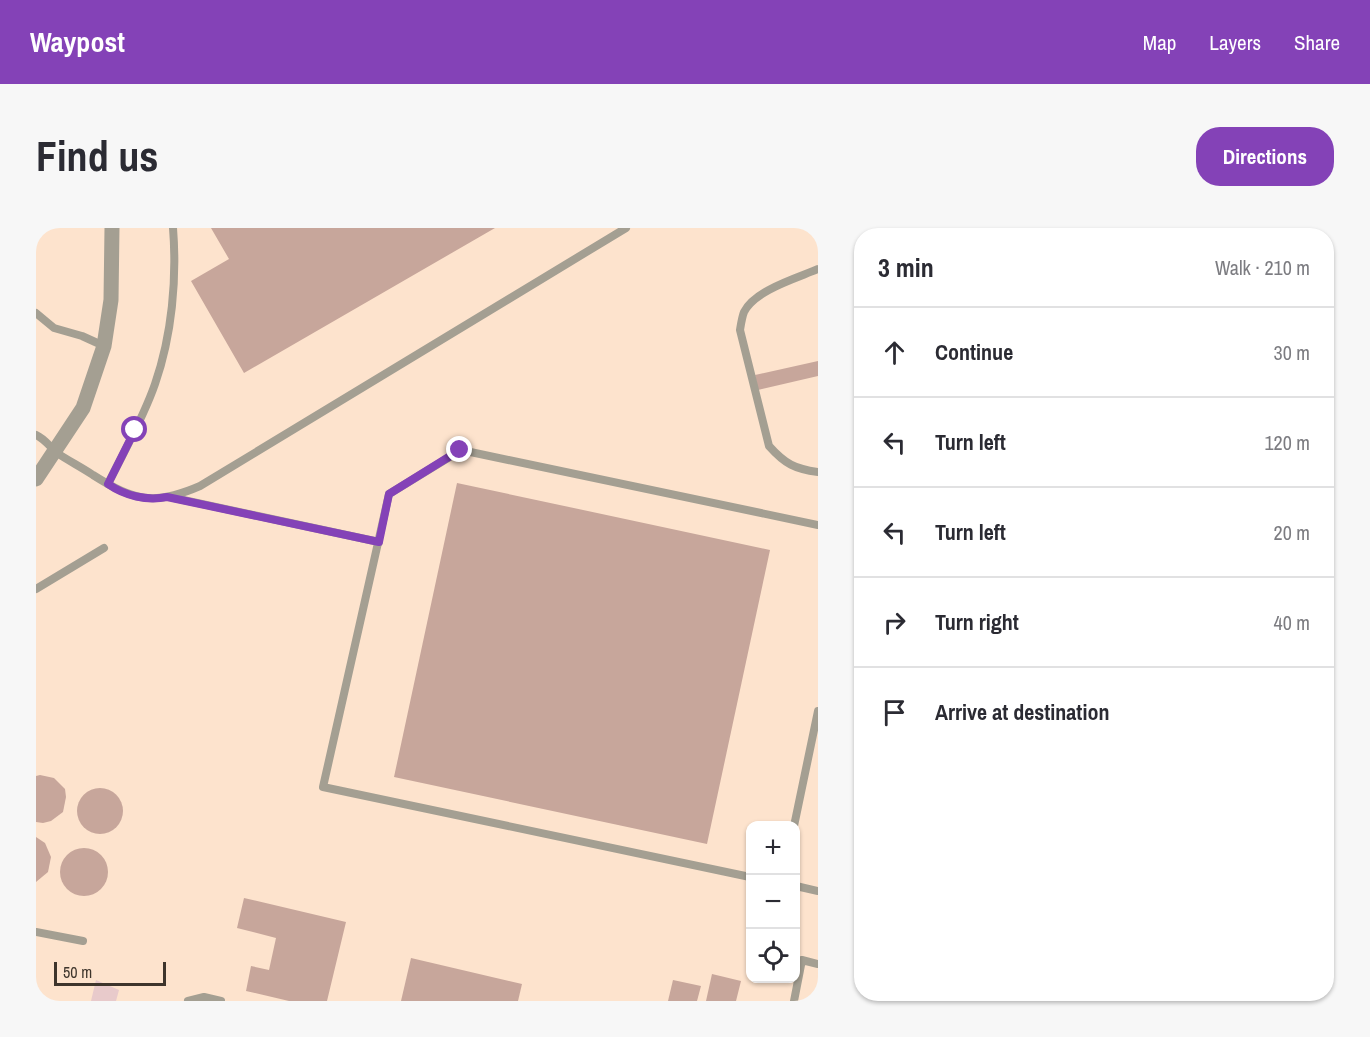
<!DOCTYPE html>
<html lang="en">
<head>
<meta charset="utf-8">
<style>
  :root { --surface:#fff; --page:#f7f7f7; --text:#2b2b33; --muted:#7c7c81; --line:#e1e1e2; --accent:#8442b7 }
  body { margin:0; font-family:"Archivo Narrow",sans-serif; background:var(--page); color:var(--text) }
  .controls { position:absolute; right:18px; bottom:18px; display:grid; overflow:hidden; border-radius:12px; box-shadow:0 2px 4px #0004 }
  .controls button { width:54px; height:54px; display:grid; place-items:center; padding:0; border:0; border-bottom:2px solid var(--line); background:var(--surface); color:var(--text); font:30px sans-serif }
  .scale { position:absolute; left:18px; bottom:15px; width:112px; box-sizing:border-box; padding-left:6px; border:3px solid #3e352c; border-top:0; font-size:16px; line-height:21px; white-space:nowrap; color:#3e352c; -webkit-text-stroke:4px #fde3cd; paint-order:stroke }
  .stop { position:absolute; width:18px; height:18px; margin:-14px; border:4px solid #8442b7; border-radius:50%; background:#fff }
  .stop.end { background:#8442b7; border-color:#fff; box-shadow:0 2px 6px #0008 }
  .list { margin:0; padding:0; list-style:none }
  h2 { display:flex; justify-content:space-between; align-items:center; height:78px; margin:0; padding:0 24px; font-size:26px }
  h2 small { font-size:20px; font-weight:400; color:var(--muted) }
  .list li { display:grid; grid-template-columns:39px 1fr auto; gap:18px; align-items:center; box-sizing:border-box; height:90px; padding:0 24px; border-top:2px solid var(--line) }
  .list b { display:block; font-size:22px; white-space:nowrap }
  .list em { font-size:20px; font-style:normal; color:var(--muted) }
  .icon { flex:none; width:33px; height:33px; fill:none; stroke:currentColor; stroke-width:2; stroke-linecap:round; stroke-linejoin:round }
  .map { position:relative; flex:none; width:782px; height:773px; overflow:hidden; border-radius:24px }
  header { display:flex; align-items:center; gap:36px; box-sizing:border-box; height:84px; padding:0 30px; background:var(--accent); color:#fff }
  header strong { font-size:28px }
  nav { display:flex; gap:33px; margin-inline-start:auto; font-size:21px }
  .intro { display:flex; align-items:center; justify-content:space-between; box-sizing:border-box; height:144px; padding:0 36px }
  h1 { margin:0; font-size:42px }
  .button { padding:15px 27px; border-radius:24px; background:var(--accent); color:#fff; font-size:21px; font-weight:700 }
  main { display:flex; gap:36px; padding:0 36px }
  aside { flex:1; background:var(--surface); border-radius:24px; box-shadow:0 2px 4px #0004 }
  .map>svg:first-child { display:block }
  .green { fill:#e8cacb }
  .building { fill:#c7a69b }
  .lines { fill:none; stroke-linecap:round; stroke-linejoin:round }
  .service { stroke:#a49f92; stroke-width:8 }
  .minor { stroke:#a49f92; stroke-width:15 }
  .route { stroke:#8442b7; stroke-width:8 }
</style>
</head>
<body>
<header>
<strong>Waypost</strong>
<nav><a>Map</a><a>Layers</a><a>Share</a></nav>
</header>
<div class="intro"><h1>Find us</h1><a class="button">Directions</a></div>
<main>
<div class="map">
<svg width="782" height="773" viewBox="0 0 782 773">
  <rect width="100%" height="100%" fill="#fde3cd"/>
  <polygon class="green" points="60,752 83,762 80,773 55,773"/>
  <g class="building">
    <polygon points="175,0 459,0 208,145 155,53 193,31"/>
    <polygon points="782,133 782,148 722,162 719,147"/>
    <polygon points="421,255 734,322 671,616 358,549"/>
    <polygon points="4,547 18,550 29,561 30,569 27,584 15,593 7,595 0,594 0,548"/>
    <circle cx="64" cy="583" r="23"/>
    <polygon points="0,609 9,615 15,629 12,644 0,654"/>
    <circle cx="48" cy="644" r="24"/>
    <polygon points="208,670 310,694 291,773 253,773 210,763 215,738 233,742 240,710 201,700"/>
    <polygon points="375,730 486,756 482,773 365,773"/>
    <polygon points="676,746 705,753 700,773 670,773"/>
    <polygon points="637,752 665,758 661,773 632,773"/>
  </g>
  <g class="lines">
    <g class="service">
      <path d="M782 41C761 50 719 62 708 84 706 89 705 96 704 102L733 218C749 236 759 241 782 244"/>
      <polyline points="0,85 18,100 46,108 68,118"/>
      <path d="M0 207C9 211 14 219 21 225 33 233 45 239 57 247 98 273 118 278 164 258L590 0"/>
      <path d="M72 256C88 223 107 191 119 156 136 107 141 51 137 0"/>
      <polyline points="138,270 343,314"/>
      <polyline points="0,361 68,320"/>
      <polyline points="758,598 782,483"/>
      <polyline points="714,649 287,559 353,266 425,222 782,297"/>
      <polyline points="760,658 782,663"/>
      <polyline points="0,704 47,713"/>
      <polyline points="152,773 168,769 185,773"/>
      <polyline points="758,773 766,732 782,736"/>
    </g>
    <polyline class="minor" points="0,251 47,180 68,118 75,72 76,0"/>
  </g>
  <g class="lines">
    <path class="route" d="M99 202 72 256C89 268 111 273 131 269L343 314 353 266 424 222"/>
  </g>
</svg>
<div class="controls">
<button>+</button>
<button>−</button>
<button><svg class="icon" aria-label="locate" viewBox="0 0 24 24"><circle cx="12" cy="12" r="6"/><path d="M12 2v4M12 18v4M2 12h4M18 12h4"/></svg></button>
</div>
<div class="scale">50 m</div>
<div class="stop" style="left:99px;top:202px"></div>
<div class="stop end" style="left:424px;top:222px"></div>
</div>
<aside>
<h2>3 min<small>Walk · 210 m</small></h2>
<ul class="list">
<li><svg class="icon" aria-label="ahead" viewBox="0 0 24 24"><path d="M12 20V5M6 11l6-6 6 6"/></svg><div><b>Continue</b></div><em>30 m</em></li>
<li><svg class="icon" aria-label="left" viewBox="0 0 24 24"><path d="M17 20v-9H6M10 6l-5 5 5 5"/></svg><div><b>Turn left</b></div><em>120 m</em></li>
<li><svg class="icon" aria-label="left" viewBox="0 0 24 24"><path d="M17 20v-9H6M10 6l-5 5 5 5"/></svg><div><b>Turn left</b></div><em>20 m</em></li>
<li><svg class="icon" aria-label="right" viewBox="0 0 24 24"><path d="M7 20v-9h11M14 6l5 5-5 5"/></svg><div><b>Turn right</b></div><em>40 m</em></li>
<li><svg class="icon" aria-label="arrive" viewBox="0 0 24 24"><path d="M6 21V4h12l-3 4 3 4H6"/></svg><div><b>Arrive at destination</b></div></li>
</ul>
</aside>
</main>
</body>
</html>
